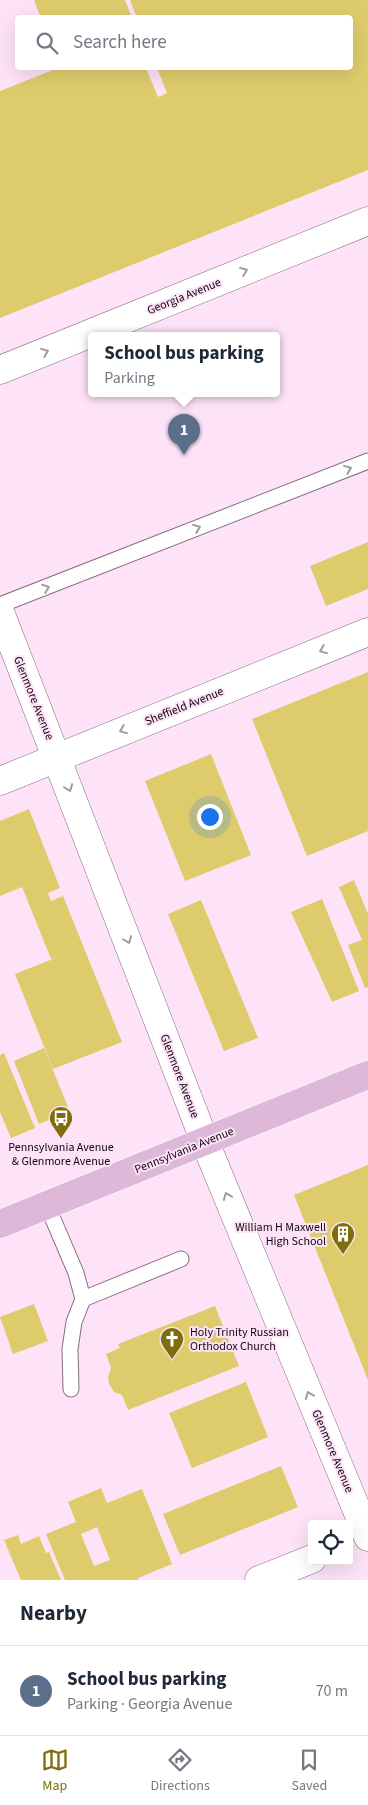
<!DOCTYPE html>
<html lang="en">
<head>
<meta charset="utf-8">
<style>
  :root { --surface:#fff; --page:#f2f2f3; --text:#1f2937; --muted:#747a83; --line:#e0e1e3; --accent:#7e6e0b }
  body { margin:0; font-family:"Source Sans 3",sans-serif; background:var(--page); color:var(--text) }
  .controls { position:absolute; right:15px; bottom:15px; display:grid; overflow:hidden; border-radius:5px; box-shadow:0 5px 20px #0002 }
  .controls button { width:45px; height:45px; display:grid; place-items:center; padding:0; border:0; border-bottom:1px solid var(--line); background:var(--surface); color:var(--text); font:25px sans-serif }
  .you { position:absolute; left:209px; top:816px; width:18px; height:18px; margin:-12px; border:4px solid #fff; border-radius:50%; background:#1a73e8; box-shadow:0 0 0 8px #1a73e833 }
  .badge { display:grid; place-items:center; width:32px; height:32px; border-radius:50%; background:var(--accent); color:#fff; font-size:16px; font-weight:700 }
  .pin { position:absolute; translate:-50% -41px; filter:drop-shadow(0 1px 2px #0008) }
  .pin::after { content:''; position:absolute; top:26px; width:18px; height:15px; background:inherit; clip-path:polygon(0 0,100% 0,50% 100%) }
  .popup { position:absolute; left:88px; top:332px; width:192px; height:65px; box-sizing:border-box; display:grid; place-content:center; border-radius:5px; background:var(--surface); filter:drop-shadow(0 1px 4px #0005); font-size:16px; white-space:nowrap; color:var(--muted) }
  .popup b { font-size:19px; color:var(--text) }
  .popup::after { content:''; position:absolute; left:50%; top:100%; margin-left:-10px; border:10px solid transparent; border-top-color:var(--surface) }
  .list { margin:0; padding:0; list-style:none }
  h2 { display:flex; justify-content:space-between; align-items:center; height:65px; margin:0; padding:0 20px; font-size:21px }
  h2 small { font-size:16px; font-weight:400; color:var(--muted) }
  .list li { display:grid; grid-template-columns:32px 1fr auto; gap:15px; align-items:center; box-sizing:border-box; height:90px; padding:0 20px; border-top:1px solid var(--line) }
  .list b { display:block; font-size:19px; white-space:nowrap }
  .list p { margin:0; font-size:16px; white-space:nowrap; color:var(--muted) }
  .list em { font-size:16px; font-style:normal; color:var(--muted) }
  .icon { flex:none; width:28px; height:28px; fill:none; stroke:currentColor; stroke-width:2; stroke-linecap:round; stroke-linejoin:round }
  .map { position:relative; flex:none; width:368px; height:1580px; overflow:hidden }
  .search { position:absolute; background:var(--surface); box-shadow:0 5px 20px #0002; left:15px; right:15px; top:15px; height:55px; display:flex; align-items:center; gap:12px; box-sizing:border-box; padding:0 18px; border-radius:5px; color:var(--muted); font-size:19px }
  .sheet { height:155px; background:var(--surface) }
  nav { display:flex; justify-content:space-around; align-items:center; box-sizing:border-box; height:70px; border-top:1px solid var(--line); background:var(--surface); font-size:14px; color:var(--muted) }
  nav a { display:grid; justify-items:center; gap:2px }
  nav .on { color:var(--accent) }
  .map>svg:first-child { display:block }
  .building { fill:#decc6c; fill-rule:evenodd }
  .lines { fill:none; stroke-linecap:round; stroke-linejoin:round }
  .lane-casing { stroke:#866e82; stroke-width:17 }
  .street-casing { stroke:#866e82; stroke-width:29 }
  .primary-casing { stroke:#fff; stroke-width:29 }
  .lane { stroke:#fff; stroke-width:15 }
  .street { stroke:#fff; stroke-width:28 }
  .primary { stroke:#ddb8d8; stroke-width:28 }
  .oneway { stroke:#9f9c9f }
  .labels { text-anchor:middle; stroke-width:4; stroke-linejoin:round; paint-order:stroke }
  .street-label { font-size:12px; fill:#10080f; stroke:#fde2f8 }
  .poi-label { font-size:12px; fill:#10080f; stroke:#fde2f8 }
</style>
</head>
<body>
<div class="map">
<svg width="368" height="1580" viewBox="0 0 368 1580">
  <rect width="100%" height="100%" fill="#fde2f8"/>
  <g class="building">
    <polygon points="34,0 125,0 132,18 41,18"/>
    <polygon points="130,0 368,0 368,170 0,318 0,91 58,68 146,68 158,97 167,93 157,68 350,68 350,18 137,18"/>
    <polygon points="368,542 368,589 326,606 310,566"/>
    <polygon points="368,672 368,831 307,856 252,719"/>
    <polygon points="211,754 251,855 185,881 145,781"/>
    <polygon points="29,809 60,888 48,893 51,901 63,896 122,1042 53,1069 15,974 63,955 51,959 22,887 0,896 0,821"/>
    <polygon points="354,880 368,914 368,987 365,988 348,945 362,940 339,887"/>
    <polygon points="322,899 359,991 332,1002 291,912"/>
    <polygon points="201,900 258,1038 224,1051 168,914"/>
    <polygon points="44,1048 70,1112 39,1124 14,1061"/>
    <polygon points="4,1053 35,1128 11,1138 0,1112 0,1055"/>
    <polygon points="368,1165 368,1380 294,1195"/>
    <polygon points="34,1304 48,1341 13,1354 0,1317"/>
    <polygon points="215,1306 239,1366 128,1410 122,1395 114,1392 109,1384 108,1377 111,1368 106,1354 120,1348 118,1344"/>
    <polygon points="246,1382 268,1437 192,1468 169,1413"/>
    <polygon points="281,1466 298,1507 180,1555 163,1514"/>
    <path d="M101 1488 107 1503 142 1489 172 1564 138 1578V1580H65L46 1534 76 1522 68 1502ZM97 1527 110 1560 94 1566 81 1534Z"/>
    <polygon points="18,1535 21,1544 39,1536 46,1553 49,1552 61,1580 21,1580 4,1540"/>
  </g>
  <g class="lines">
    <g class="lane-casing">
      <g id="lane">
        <polyline points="0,605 368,461"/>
        <polyline points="47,1205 76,1273 83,1299 74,1322 70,1349 71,1389"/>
        <polyline points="83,1299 181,1259"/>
      </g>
    </g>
    <g class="street-casing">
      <g id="street">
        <polyline points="0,370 368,221"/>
        <polyline points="0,612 205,1142 368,1537"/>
        <polyline points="0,781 368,632"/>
        <polyline points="259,1580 312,1559"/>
      </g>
    </g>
    <g class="primary-casing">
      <polyline id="primary" points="0,1224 368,1075"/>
    </g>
    <use href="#lane" class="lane"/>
    <use href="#street" class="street"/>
    <use href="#primary" class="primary"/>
  </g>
  <defs><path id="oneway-chevron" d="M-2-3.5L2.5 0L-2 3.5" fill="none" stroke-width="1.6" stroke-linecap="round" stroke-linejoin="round" transform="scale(1.25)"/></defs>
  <g class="oneway">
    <use href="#oneway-chevron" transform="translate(244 271) rotate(-22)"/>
    <use href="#oneway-chevron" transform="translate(45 352) rotate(-22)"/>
    <use href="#oneway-chevron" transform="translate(348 469) rotate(-22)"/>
    <use href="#oneway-chevron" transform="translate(197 528) rotate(-22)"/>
    <use href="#oneway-chevron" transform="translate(46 588) rotate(-21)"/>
    <use href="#oneway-chevron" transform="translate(323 650) rotate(158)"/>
    <use href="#oneway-chevron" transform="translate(123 730) rotate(158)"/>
    <use href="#oneway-chevron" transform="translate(69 788) rotate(69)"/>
    <use href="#oneway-chevron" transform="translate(128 940) rotate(69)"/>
    <use href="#oneway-chevron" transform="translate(227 1196) rotate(-112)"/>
    <use href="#oneway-chevron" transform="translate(309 1395) rotate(-113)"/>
  </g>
  <defs>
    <g id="bus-pin" transform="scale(1.25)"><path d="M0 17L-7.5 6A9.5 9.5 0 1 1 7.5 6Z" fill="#7e6e0b" stroke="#fde2f8"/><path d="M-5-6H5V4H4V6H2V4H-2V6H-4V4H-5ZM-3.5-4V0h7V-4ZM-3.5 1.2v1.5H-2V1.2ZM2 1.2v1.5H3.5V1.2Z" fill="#fff"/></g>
    <g id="building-pin" transform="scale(1.25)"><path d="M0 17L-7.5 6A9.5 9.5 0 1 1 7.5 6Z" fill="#7e6e0b" stroke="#fde2f8"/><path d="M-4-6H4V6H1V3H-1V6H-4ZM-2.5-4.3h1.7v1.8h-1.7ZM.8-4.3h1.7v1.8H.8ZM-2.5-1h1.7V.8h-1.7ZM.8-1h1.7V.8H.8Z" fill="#fff"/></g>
    <g id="church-pin" transform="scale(1.25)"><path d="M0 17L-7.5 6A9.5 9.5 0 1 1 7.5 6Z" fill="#7e6e0b" stroke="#fde2f8"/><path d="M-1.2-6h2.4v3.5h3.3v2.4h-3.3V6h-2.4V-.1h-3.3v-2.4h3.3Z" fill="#fff"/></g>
  </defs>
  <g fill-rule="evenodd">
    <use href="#bus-pin" x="61" y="1118"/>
    <use href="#building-pin" x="343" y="1234"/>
    <use href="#church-pin" x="172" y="1339"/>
  </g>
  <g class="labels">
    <g class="street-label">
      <text transform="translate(184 296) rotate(-22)" y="4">Georgia Avenue</text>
      <text transform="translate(34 698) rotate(68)" y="4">Glenmore Avenue</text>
      <text transform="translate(184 706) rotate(-22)" y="4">Sheffield Avenue</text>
      <text transform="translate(180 1076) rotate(69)" y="4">Glenmore Avenue</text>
      <text transform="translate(184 1150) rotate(-22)" y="4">Pennsylvania Avenue</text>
      <text transform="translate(333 1451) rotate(67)" y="4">Glenmore Avenue</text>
    </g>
    <g class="poi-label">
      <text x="61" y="1151">Pennsylvania Avenue<tspan x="61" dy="14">&amp; Glenmore Avenue</tspan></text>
      <text x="326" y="1231" text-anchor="end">William H Maxwell<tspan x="326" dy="14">High School</tspan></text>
      <text x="190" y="1336" text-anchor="start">Holy Trinity Russian<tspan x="190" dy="14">Orthodox Church</tspan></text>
    </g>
  </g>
</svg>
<div class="controls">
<button><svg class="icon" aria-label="locate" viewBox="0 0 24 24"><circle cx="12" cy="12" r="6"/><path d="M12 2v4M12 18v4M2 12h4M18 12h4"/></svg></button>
</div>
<div class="you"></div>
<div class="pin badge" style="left:184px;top:455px;background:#5c6f8a">1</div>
<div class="popup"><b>School bus parking</b>Parking</div>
<div class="search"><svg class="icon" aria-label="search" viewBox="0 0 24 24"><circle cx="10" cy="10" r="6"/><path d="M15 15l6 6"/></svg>Search here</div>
</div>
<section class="sheet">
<h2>Nearby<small></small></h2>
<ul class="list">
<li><span class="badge" style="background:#5c6f8a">1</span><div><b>School bus parking</b><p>Parking · Georgia Avenue</p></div><em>70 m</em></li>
</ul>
</section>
<nav>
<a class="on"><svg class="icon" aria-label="map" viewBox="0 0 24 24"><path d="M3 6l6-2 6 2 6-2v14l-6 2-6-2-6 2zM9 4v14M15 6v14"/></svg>Map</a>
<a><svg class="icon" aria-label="directions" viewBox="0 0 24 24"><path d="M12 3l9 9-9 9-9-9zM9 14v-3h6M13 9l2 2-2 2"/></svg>Directions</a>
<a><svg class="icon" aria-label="saved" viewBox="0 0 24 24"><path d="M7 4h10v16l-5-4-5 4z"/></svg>Saved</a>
</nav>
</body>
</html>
